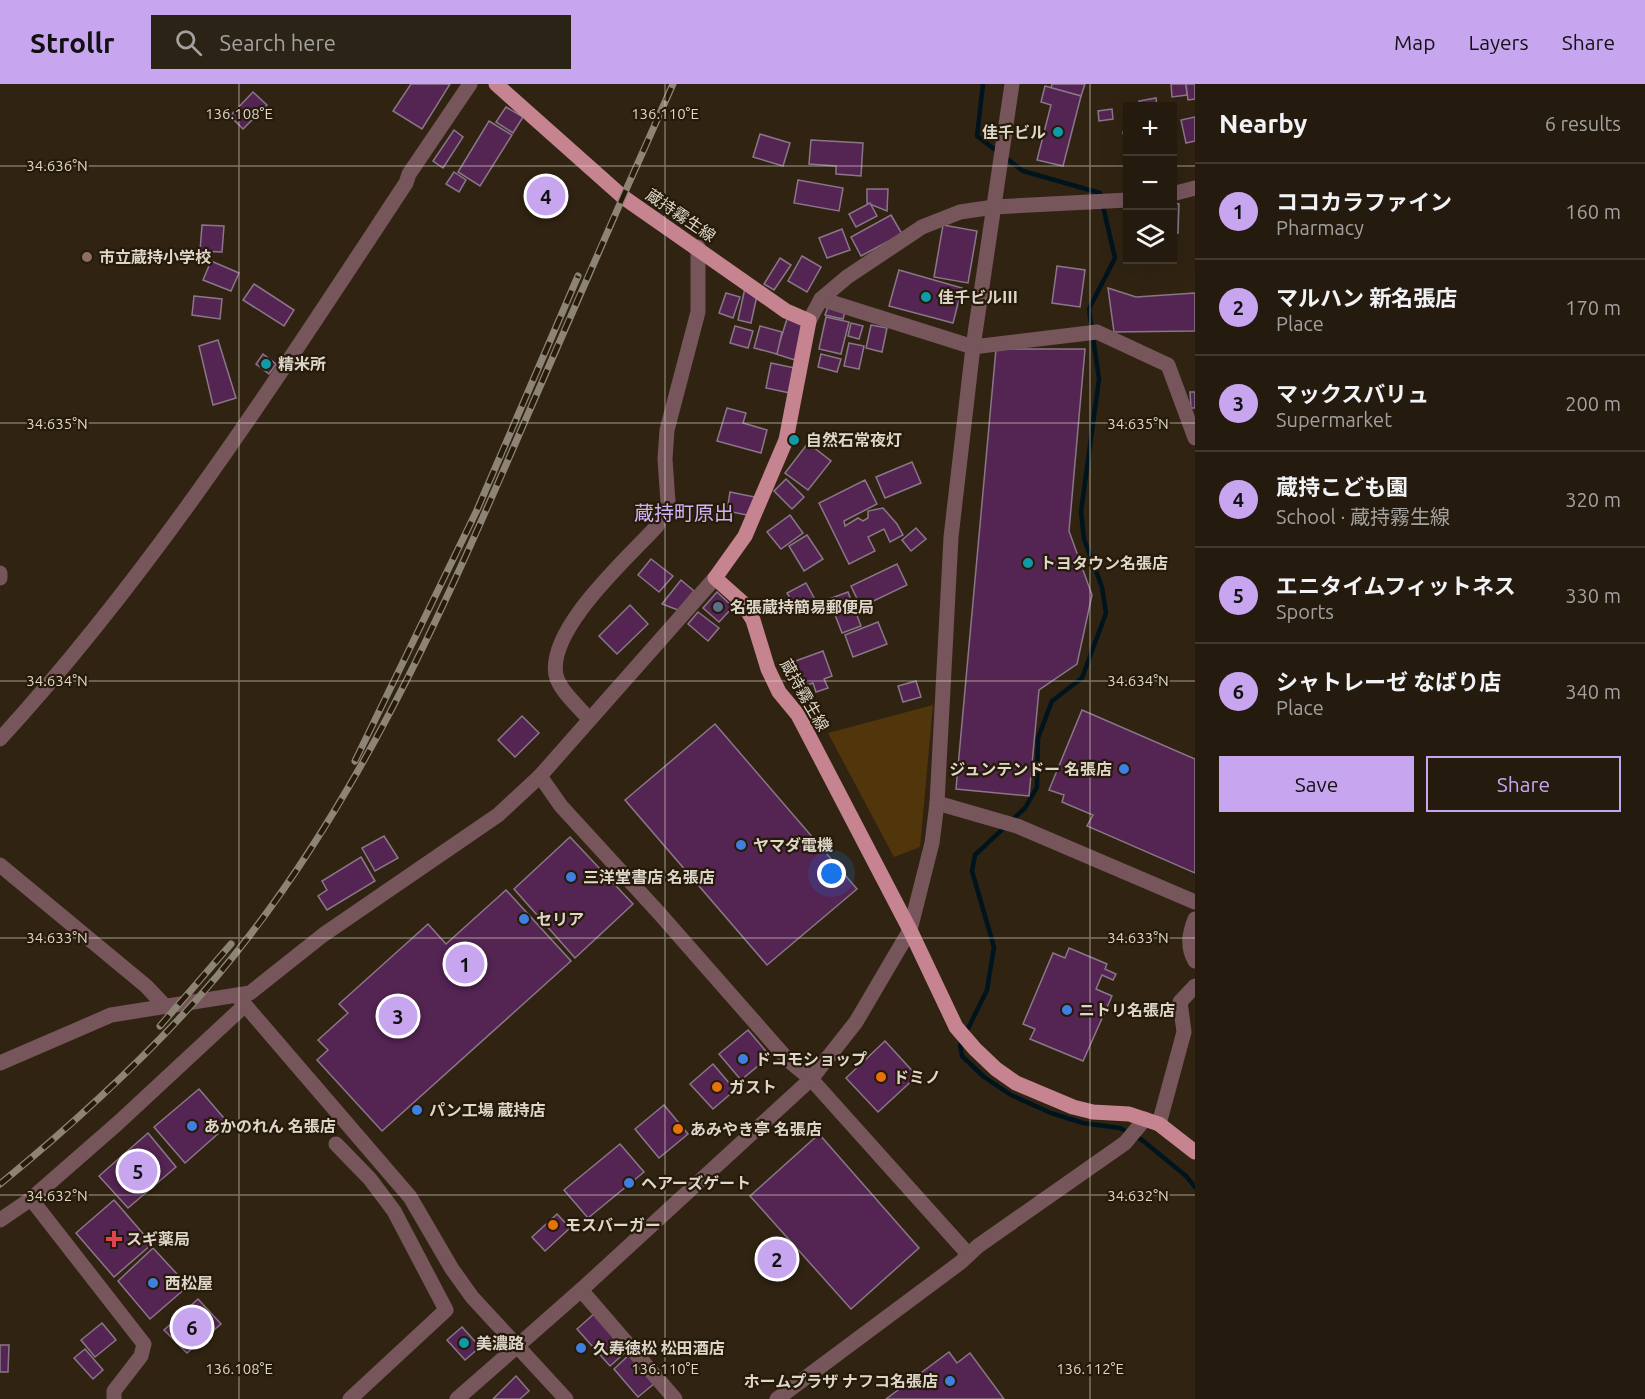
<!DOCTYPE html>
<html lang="en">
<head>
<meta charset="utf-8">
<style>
  :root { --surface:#241a0e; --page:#2c2317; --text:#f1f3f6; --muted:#a3a19e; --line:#41382e; --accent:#c8a6ef }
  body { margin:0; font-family:Ubuntu,"Noto Sans JP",sans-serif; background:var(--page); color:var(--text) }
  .controls { position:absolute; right:18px; top:18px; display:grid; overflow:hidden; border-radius:0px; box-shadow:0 6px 24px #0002 }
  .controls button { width:54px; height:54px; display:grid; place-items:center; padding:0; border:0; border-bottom:2px solid var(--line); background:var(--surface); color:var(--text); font:30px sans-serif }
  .you { position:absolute; left:832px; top:790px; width:21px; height:21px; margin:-15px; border:4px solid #fff; border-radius:50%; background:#1a73e8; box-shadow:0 0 0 9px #1a73e833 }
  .badge { display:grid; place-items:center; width:39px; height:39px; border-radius:50%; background:var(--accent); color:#111; font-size:20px; font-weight:700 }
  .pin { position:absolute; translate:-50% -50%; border:3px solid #fff; box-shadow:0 2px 6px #0006 }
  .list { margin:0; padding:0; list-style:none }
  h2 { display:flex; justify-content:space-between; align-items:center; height:78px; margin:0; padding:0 24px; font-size:26px }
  h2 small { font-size:20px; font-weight:400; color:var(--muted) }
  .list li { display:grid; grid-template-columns:39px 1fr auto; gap:18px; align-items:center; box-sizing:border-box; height:96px; padding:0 24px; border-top:2px solid var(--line) }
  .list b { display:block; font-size:22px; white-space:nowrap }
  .list p { margin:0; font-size:20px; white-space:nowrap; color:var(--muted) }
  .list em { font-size:20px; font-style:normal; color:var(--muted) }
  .actions { display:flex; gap:12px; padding:18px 24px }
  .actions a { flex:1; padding:14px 0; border:2px solid var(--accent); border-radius:0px; text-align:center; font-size:21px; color:var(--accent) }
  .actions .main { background:var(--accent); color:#111 }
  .icon { flex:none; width:33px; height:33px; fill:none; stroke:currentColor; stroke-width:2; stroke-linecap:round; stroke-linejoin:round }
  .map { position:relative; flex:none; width:1195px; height:1315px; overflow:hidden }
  header { display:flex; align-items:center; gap:36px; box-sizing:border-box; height:84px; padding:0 30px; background:var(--accent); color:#111 }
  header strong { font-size:28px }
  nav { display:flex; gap:33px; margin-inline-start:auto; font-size:21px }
  .search { width:420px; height:54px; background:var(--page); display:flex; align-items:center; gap:15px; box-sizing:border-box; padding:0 21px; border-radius:0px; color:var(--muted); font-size:22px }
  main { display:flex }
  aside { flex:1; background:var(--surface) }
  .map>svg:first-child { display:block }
  .green { fill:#51360b }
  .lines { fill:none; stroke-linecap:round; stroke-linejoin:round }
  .stream { stroke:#00141e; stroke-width:4.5 }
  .building { fill:#542453; stroke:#897788; stroke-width:1.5 }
  .minor { stroke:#76555b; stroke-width:15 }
  .major { stroke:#c68390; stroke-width:15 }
  .rail-casing { stroke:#8e8476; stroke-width:7 }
  .rail { stroke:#261a09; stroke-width:4.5; stroke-dasharray:14; stroke-linecap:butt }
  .ticks { fill:none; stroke:#ded6cb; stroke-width:1.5; stroke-opacity:0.45 }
  .culture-dot { fill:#0f9aa8; stroke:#261a09; stroke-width:2 }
  .education-dot { fill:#8d6e63; stroke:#261a09; stroke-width:2 }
  .service-dot { fill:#5c6f8a; stroke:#261a09; stroke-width:2 }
  .shop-dot { fill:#3f7fe0; stroke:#261a09; stroke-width:2 }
  .food-dot { fill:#e8710a; stroke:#261a09; stroke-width:2 }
  .health-dot { fill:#e0444e; stroke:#261a09; stroke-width:2 }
  .labels { text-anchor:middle; stroke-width:4.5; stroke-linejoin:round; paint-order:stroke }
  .poi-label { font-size:16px; font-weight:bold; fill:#ded6cb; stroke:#261a09; text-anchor:start }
  .street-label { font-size:16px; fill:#ded6cb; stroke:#261a09 }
  .quarter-label { font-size:20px; fill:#d1b2f6; stroke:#261a09 }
  .ticks-label { font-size:15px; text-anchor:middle; fill:#ded6cb; stroke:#261a09; stroke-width:4.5; stroke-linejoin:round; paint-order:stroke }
</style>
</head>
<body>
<header>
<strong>Strollr</strong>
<div class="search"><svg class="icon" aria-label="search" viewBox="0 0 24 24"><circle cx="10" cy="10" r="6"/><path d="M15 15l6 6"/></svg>Search here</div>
<nav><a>Map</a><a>Layers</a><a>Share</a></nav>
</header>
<main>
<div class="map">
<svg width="1195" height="1315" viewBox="0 0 1195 1315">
  <rect width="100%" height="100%" fill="#302312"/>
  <polygon class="green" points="933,621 920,763 894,773 828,649"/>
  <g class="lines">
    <polyline class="stream" points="983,0 977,52 1023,87 1100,109 1115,174 1089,225 1099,295 1081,428 1084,455 1102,503 1106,529 1082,594 1052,617 1038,654 1037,703 1025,724 975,771 972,787 994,863 987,906 960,961 962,972 984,993 1011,1011 1051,1029 1083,1039 1120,1044 1142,1056 1186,1092 1195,1103"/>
  </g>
  <g class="building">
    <polygon points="411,0 450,0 422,45 393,27"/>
    <polygon points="1052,0 1085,0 1081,12 1051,4"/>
    <polygon points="1171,0 1186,0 1187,11 1172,13"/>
    <polygon points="1186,0 1195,0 1195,15 1188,16"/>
    <polygon points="1045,2 1081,12 1063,82 1037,76 1051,21 1041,18"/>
    <polygon points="253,8 267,21 243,45 230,32"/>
    <polygon points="1156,14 1157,22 1140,22 1139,17"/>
    <polygon points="506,23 523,33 513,49 496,38"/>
    <polygon points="1112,25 1113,35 1099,37 1098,27"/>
    <polygon points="1195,33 1195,57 1186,59 1181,36"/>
    <polygon points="489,37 512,51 480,102 458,88"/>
    <polygon points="454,46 463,53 443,84 433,77"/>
    <polygon points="1128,47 1128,68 1127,68 1123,48"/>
    <polygon points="760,50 790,59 783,82 753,73"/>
    <polygon points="811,56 863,59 861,92 836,90 836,82 809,80"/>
    <polygon points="454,88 466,96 459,108 446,100"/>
    <polygon points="798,96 843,104 839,127 794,119"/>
    <polygon points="867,105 888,105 887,127 867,119"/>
    <polygon points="870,119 877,132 856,143 849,130"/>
    <polygon points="1172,119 1179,120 1178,149 1172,149"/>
    <polygon points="891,131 902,150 861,172 851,153"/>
    <polygon points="202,141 224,142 222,168 200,167"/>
    <polygon points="943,141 977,147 968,199 934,193"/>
    <polygon points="842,145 850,166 827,174 819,154"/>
    <polygon points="802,172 821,183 807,208 788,197"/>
    <polygon points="780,174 791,181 774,206 764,200"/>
    <polygon points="211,177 239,189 231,207 203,196"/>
    <polygon points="1057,182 1085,186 1080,223 1052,219"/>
    <polygon points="899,186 962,204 953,239 889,222"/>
    <polygon points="254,200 294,226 284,242 243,216"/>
    <polygon points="745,204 758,207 751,239 738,236"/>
    <polygon points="1108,204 1136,213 1195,209 1195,247 1114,248"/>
    <polygon points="726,209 740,213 733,234 719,229"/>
    <polygon points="194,212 222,215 220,235 192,231"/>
    <polygon points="828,223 845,228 843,235 825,231"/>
    <polygon points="826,233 849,238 841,270 819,265"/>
    <polygon points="787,235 806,240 798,277 776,270"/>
    <polygon points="851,239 863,242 859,255 848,252"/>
    <polygon points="871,241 887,244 882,268 866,264"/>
    <polygon points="735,242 753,247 748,264 730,259"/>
    <polygon points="760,242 782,248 777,270 754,264"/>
    <polygon points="218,256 236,314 213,321 199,262"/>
    <polygon points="849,259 864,262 859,285 844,282"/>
    <polygon points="996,265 1085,265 1069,447 1092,511 1077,580 1039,606 1029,712 956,705"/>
    <polygon points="263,270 276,280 269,290 256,280"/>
    <polygon points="821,270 841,275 837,288 818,283"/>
    <polygon points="771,279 795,284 790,309 766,304"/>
    <polygon points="1190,308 1195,308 1195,324 1191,324"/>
    <polygon points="727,324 746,329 743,339 767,346 761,369 717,357"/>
    <polygon points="808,359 831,377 808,406 785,389"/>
    <polygon points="912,378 921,399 885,414 876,393"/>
    <polygon points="786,395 804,413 792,425 774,407"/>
    <polygon points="865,396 877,420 844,437 845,442 858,434 863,437 868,434 868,427 883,424 897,440 903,451 890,458 884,445 868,453 875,467 849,480 819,419"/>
    <polygon points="730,408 755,413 752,432 727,427"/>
    <polygon points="790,431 803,449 781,465 767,448"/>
    <polygon points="916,444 926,455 911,467 902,456"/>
    <polygon points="807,451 823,475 804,487 789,462"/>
    <polygon points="651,475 673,492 659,508 638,491"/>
    <polygon points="897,480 907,501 861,523 851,502"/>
    <polygon points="681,496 694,507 678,526 662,520"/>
    <polygon points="806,499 818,521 800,531 787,509"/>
    <polygon points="717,508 733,523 719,538 703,524"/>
    <polygon points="848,508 861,542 842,549 829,515"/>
    <polygon points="630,521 648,540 617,570 599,552"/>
    <polygon points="698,528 719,544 708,557 688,540"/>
    <polygon points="878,538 887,560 853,573 845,551"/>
    <polygon points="823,567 832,592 824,595 828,604 816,608 813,599 799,604 790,579"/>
    <polygon points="916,597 921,613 903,618 898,602"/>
    <polygon points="1082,626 1195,675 1195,789 1087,742 1093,731 1062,718 1064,711 1049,706"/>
    <polygon points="522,632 539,649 515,673 498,656"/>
    <polygon points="715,640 857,805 767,881 625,716"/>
    <polygon points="384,752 398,774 375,787 362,764"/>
    <polygon points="570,753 633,820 575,874 514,805"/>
    <polygon points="361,773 375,797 327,826 318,812 327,806 322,797"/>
    <polygon points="506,806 571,877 382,1047 317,976 328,966 318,956 348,929 339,920 428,840 446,860"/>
    <polygon points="1069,864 1107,880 1105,885 1116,890 1113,896 1102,891 1096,905 1112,912 1083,977 1030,955 1035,945 1023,940 1053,869 1065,874"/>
    <polygon points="748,946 770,972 741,996 719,970"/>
    <polygon points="885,957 917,992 878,1028 846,994"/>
    <polygon points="713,980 735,1006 713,1025 690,1000"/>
    <polygon points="199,1005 229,1040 185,1079 154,1043"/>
    <polygon points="664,1021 688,1050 659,1074 635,1045"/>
    <polygon points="148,1049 176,1083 128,1124 99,1092"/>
    <polygon points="819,1050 919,1164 851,1225 750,1112"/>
    <polygon points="620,1060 644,1088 588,1134 564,1106"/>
    <polygon points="114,1116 152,1160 114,1193 76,1149"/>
    <polygon points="557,1130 570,1144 545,1167 532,1153"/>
    <polygon points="153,1164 188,1202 150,1235 118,1197"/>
    <polygon points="198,1215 221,1240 187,1269 164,1246"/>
    <polygon points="595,1229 628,1266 610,1282 577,1245"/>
    <polygon points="102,1239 116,1256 95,1273 81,1256"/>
    <polygon points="462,1243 480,1263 465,1276 447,1256"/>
    <polygon points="0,1261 9,1261 8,1288 0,1288"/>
    <polygon points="85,1265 103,1286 93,1295 74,1274"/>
    <polygon points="949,1268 957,1279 970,1269 1004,1315 886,1315"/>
    <polygon points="630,1270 655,1299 638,1313 614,1285"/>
    <polygon points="516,1292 529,1307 520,1315 493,1315"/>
  </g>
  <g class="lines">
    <g class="minor">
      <polyline points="1172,110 1195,104"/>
      <polyline points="821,215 973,263 1097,248 1168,281 1195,354"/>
      <polyline points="809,237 821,215 847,193 922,143 960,128 994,123 1128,116"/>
      <polyline points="0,489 0,494"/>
      <path d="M589 635C579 623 559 606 556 591 547 545 628 474 657 442L668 418 665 375 667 346 698 228V163"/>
      <path d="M0 655C155 486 280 290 406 99L409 90 470 0"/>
      <polyline points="540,692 561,722 659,829 788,976 811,995 968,1170"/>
      <polyline points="937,719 1017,742 1195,818"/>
      <polyline points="0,781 146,902 164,921"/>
      <path d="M1195 835C1189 850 1187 863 1195 877"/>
      <polyline points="239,914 410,1113 452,1185 472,1213 566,1315"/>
      <polyline points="0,979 111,931 250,909 323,851 498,731 540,692 715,494"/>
      <polyline points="1159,1040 1184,948 1180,918 1195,902"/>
      <polyline points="336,1060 370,1095 394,1127 446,1226 350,1315"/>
      <polyline points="0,1136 31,1115"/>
      <polyline points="581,1206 675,1315"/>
      <polyline points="114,1315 114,1307 141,1272 144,1260 31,1115 118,1039 244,922"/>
      <polyline points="457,1315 581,1206 811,995 856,938 910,846 932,759 937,719 951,453 973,263 1012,0"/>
      <polyline points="777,1315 961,1178 978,1162 1125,1059 1145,1035"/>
    </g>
    <polyline class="major" points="496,0 623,113 786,227 809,237 786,356 745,452 715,494 742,518 753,536 768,585 779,608 798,631 910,846 956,943 975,965 996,985 1016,999 1073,1023 1093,1028 1129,1030 1159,1040 1195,1068"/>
    <g class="rail-casing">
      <g id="rail">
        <polyline points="355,677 477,426 578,192"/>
        <polyline points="160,942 231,860"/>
        <path d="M0 1100C77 1037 153 968 218 891 355 728 441 531 525 337 574 224 623 112 673 0"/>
      </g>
    </g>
    <use href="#rail" class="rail"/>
  </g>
  <path class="ticks" d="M239 0V1315M665 0V1315M1090 0V1315M0 82H1128M1172 82H1195M0 339H1195M0 597H1195M0 854H1195M0 1111H1195"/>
  <g class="culture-dot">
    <circle cx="1058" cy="48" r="6"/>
    <circle cx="926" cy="213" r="6"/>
    <circle cx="266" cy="280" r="6"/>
    <circle cx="794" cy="356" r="6"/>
    <circle cx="1028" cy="479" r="6"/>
    <circle cx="464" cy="1259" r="6"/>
  </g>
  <circle class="education-dot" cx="87" cy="173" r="6"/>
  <circle class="service-dot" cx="718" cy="523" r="6"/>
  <g class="shop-dot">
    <circle cx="1124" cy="685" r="6"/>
    <circle cx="741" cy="761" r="6"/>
    <circle cx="571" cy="793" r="6"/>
    <circle cx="524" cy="835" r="6"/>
    <circle cx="1067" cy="926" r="6"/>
    <circle cx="743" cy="975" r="6"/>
    <circle cx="417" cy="1026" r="6"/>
    <circle cx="192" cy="1042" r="6"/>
    <circle cx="629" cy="1099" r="6"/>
    <circle cx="153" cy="1199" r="6"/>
    <circle cx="581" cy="1264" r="6"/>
    <circle cx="950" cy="1297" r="6"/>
  </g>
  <g class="food-dot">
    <circle cx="881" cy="993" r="6"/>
    <circle cx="717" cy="1003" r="6"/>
    <circle cx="678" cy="1045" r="6"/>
    <circle cx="553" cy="1141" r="6"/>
  </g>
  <path class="health-dot" d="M111 1146h6v6h6v6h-6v6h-6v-6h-6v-6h6z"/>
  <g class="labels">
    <g class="poi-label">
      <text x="1046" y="54" text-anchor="end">佳千ビル</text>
      <text x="99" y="179">市立蔵持小学校</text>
      <text x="938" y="219">佳千ビルⅢ</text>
      <text x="278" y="286">精米所</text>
      <text x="806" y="362">自然石常夜灯</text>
      <text x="1040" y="485">トヨタウン名張店</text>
      <text x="730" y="529">名張蔵持簡易郵便局</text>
      <text x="1112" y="691" text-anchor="end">ジュンテンドー 名張店</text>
      <text x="753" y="767">ヤマダ電機</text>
      <text x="583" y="799">三洋堂書店 名張店</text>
      <text x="536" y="841">セリア</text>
      <text x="1079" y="932">ニトリ名張店</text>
      <text x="755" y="981">ドコモショップ</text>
      <text x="893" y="999">ドミノ</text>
      <text x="729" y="1009">ガスト</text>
      <text x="429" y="1032">パン工場 蔵持店</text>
      <text x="204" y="1048">あかのれん 名張店</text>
      <text x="690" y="1051">あみやき亭 名張店</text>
      <text x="641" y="1105">ヘアーズゲート</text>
      <text x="565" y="1147">モスバーガー</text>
      <text x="126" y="1161">スギ薬局</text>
      <text x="165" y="1205">西松屋</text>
      <text x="476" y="1265">美濃路</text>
      <text x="593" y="1270">久寿徳松 松田酒店</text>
      <text x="938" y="1303" text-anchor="end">ホームプラザ ナフコ名張店</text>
    </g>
    <g class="street-label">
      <text transform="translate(681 131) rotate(34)" y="6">蔵持霧生線</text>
      <text transform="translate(805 611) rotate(60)" y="6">蔵持霧生線</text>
    </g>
    <g class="quarter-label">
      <text x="684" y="436">蔵持町原出</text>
    </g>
  </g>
  <g class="ticks-label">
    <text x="239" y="35">136.108°E</text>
    <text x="665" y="35">136.110°E</text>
    <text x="57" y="87">34.636°N</text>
    <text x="57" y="345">34.635°N</text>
    <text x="1138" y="345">34.635°N</text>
    <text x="57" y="602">34.634°N</text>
    <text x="1138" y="602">34.634°N</text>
    <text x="57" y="859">34.633°N</text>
    <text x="1138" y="859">34.633°N</text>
    <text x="57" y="1117">34.632°N</text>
    <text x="1138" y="1117">34.632°N</text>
    <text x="239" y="1290">136.108°E</text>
    <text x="665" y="1290">136.110°E</text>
    <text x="1090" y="1290">136.112°E</text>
  </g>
</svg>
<div class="controls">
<button>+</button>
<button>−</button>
<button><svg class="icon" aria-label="layers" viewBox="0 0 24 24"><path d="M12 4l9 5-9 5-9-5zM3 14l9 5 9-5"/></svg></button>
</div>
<div class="you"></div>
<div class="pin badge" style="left:465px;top:880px">1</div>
<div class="pin badge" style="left:777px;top:1175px">2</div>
<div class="pin badge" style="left:398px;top:932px">3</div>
<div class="pin badge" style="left:546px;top:112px">4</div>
<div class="pin badge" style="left:138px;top:1087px">5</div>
<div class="pin badge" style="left:192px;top:1243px">6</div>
</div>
<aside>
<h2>Nearby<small>6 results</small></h2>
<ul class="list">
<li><span class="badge">1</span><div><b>ココカラファイン</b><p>Pharmacy</p></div><em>160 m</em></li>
<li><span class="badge">2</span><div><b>マルハン 新名張店</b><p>Place</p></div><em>170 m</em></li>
<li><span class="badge">3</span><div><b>マックスバリュ</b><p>Supermarket</p></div><em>200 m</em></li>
<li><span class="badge">4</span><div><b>蔵持こども園</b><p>School · 蔵持霧生線</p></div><em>320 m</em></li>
<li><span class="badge">5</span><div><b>エニタイムフィットネス</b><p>Sports</p></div><em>330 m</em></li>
<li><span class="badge">6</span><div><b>シャトレーゼ なばり店</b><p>Place</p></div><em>340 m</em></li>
</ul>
<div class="actions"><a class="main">Save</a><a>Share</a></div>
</aside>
</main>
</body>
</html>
